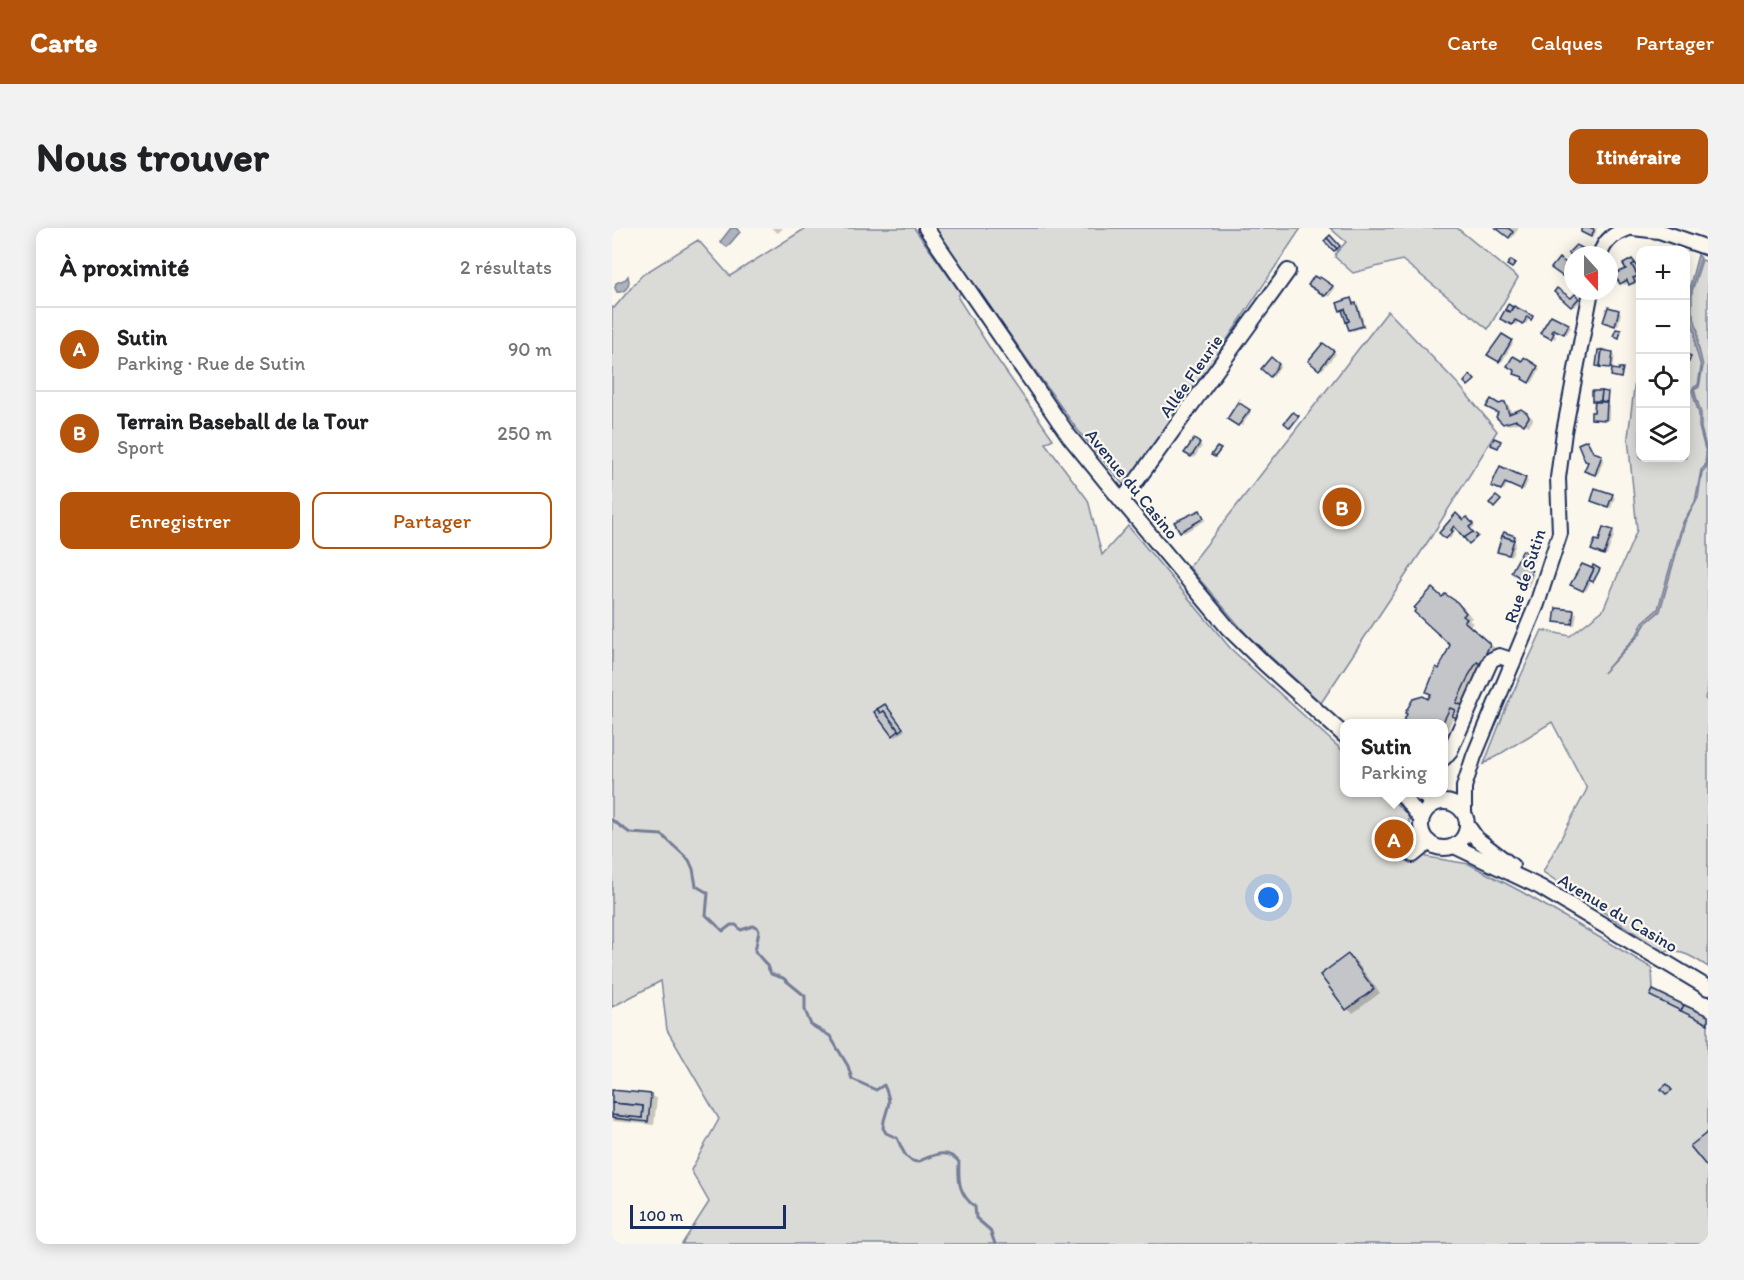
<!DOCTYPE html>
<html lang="fr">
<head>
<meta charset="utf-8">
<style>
  :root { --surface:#fff; --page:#f2f2f2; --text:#202124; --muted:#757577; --line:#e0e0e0; --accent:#b45309 }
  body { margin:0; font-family:Itim,sans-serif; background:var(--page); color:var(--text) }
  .controls { position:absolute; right:18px; top:18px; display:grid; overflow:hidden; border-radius:12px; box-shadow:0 3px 15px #0003 }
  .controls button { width:54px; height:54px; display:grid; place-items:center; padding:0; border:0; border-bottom:2px solid var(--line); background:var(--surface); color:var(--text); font:30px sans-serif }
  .compass { position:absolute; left:952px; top:18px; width:54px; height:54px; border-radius:50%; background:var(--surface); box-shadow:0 3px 15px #0003; rotate:159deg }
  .scale { position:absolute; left:18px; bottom:15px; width:156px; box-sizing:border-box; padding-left:6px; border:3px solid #1b2f5e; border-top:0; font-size:16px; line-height:21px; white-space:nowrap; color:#1b2f5e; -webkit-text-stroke:4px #fbf7ec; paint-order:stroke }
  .you { position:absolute; left:657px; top:670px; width:21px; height:21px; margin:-15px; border:4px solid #fff; border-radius:50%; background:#1a73e8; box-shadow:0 0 0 9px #1a73e833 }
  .badge { display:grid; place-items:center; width:39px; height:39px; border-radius:50%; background:var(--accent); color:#fff; font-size:20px; font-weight:700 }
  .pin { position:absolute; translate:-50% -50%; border:3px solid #fff; box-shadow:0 2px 6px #0006 }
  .popup { position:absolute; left:728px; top:491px; width:108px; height:78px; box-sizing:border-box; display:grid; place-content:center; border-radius:12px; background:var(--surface); filter:drop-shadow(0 2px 4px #0005); font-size:20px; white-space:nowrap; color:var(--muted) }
  .popup b { font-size:22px; color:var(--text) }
  .popup::after { content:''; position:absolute; left:50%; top:100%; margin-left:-12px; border:12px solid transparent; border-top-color:var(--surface) }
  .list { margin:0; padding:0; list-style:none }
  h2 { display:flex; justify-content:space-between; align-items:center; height:78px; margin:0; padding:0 24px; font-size:26px }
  h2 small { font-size:20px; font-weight:400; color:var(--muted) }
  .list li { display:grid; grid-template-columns:39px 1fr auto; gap:18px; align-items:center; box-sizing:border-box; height:84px; padding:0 24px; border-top:2px solid var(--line) }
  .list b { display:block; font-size:22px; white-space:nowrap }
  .list p { margin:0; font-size:20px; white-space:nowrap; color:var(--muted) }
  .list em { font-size:20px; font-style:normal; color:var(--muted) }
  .actions { display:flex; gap:12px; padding:18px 24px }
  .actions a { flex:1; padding:14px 0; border:2px solid var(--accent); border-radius:12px; text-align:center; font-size:21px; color:var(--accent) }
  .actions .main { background:var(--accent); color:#fff }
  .icon { flex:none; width:33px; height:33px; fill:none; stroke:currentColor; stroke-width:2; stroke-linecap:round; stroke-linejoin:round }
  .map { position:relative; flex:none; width:1096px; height:1016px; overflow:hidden; border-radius:12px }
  header { display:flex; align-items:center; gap:36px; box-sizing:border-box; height:84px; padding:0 30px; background:var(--accent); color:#fff }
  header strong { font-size:28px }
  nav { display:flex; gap:33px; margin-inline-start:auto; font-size:21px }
  .intro { display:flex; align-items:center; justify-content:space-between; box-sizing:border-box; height:144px; padding:0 36px }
  h1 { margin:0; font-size:42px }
  .button { padding:15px 27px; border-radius:12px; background:var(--accent); color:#fff; font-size:21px; font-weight:700 }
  main { display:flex; gap:36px; padding:0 36px }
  aside { flex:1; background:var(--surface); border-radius:12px; box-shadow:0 3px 15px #0003 }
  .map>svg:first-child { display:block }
  .green { fill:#dadad7; stroke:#7a849a; stroke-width:1.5 }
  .water { fill:#afb3bb; stroke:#747e96; stroke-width:1.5 }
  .shadow { fill:#0003 }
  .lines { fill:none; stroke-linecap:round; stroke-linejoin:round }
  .stream { stroke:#747e96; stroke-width:3 }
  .building { fill:#c3c5c9; stroke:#1b2f5e; stroke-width:1.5 }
  .minor-casing { stroke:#1b2f5e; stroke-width:18 }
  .minor { stroke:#fbf7ec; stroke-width:14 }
  .labels { text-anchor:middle; stroke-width:4.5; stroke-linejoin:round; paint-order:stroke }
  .street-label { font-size:18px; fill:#1b2f5e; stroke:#fbf7ec }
</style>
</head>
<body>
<header>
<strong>Carte</strong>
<nav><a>Carte</a><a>Calques</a><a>Partager</a></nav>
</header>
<div class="intro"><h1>Nous trouver</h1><a class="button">Itinéraire</a></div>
<main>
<aside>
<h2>À proximité<small>2 résultats</small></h2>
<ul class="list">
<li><span class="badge">A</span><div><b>Sutin</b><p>Parking · Rue de Sutin</p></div><em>90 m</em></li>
<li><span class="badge">B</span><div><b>Terrain Baseball de la Tour</b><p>Sport</p></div><em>250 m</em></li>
</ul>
<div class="actions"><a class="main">Enregistrer</a><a>Partager</a></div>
</aside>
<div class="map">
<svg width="1096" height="1016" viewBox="0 0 1096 1016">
  <rect width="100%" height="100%" fill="#fbf7ec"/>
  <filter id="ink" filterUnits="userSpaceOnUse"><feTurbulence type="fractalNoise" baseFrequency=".0167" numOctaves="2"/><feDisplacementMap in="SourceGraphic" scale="12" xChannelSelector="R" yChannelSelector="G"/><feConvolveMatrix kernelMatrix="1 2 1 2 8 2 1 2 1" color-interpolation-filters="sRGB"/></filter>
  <g filter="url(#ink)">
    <g class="green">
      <polygon points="194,0 302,0 348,64 346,70 383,128 441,211 433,215 476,272 490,327 516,298 619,421 732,524 732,564 773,565 796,587 801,615 815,629 857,636 910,664 1040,740 1041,762 1096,788 1096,1016 70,1016 97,974 79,942 107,891 55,802 49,753 0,779 0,79 2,80 30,47 86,12 118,48"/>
      <polygon points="322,0 689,0 554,204 514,260 464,200"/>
      <polygon points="718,0 845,0 906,50 876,101 790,32 741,45 723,29 724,25 734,14"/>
      <path d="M1090 32 1096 34V460L1093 470 1096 474V739C1080 728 1070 722 1050 723L931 644 975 561 940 494 872 536 894 480 930 402 958 408 991 382 1025 302 1016 209 1024 145 1028 142V230H1074V82Z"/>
      <polygon points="776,83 846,156 885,203 819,309 709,475 635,407 577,339"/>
    </g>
    <g class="water">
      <polygon points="119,0 124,0 128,4 115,19 108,14"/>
      <polygon points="1086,27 1089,30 1080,58 1080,83 1086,103 1086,117 1091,138 1087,159 1082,162 1089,185 1089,200 1096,227 1094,240 1090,244 1086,270 1073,294 1048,383 1034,395 1027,407 991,445 1025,407 1031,394 1046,381 1071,294 1083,274 1089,242 1093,238 1094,225 1087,199 1087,186 1080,163 1081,160 1086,157 1089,139 1083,118 1083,104 1077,84 1078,57"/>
      <path d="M16 48 17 54C16 60 12 65 5 64L3 60 4 55 14 51Z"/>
    </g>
    <g class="shadow">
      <polygon points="159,0 171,0 166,5"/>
      <polygon points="886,0 907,0 900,10"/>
      <polygon points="972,0 985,0 982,9 971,3"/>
      <polygon points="947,32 961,41 956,50 941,40"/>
      <polygon points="1020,32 1025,37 1028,51 1021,57 1018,54 1012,57 1004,46 1016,42"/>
      <polygon points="709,51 723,60 717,69 699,57"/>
      <polygon points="963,68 969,72 963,79 960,78"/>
      <polygon points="739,72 747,79 753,99 741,103 736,95"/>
      <polygon points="897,78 902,80 923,91 918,90 914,96 907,92 904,97 890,90"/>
      <polygon points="1007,84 1009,85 1006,98 995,95"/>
      <polygon points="939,89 959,99 955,106 945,101 942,106 944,108 943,111 930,105"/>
      <polygon points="891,108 901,115 890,134 878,127"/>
      <polygon points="715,118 724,126 710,142 708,140"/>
      <polygon points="988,120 995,121 996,125 1003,127 1001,141 986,137"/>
      <polygon points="912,132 928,141 920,155 912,150 910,135"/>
      <polygon points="662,133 669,138 661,149 659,148"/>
      <polygon points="982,165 996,166 996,173 991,173 997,177 997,192 980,190"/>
      <polygon points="627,170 629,171 626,175 639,184 630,198 617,190 624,179 622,178"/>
      <polygon points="893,175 897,178 900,186 909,183 920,189 921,192 917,198 910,194 897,197 892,194 887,177"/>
      <polygon points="582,213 590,218 582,230 574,224"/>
      <polygon points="975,214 978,215 983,226 992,230 986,247 977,244"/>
      <polygon points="889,240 916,253 912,262 896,255 892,262 881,257"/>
      <polygon points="1000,268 1003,269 999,280 983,274"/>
      <polygon points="588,284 594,292 572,305 569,303"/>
      <polygon points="845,287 852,293 858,292 863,298 859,301 865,309 859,315 845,299 838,311 829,305"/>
      <polygon points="992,301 1003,305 995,327 984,323"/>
      <polygon points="892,306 906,310 898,312 904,315 900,328 889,325"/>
      <polygon points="911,324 922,331 917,343 922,346 916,360 906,354 909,348"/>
      <polygon points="971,338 983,343 984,341 988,342 983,353 980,352 974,363 960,356"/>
      <polygon points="820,362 831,370 840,371 852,380 860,390 857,392 861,395 858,398 884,421 876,438 851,479 842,488 833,507 837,509 832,521 832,496 792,496 817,473 839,416"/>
      <polygon points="945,381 965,385 963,397 946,394"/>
      <polygon points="273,477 293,502 284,509 281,507"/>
      <polygon points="737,728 743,732 768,765 741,785 735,781"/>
      <polygon points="0,863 38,867 45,871 42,897 0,893"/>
    </g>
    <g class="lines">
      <path class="stream" d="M0 592 18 605 50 607 77 632 81 641 84 658 96 665 94 687 111 703 119 697H124L129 702 141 698 145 699 147 703 143 723C149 732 155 734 159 746L171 750 193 768V782L199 797 218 808 236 838 240 851 264 862 272 857C283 881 272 879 271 900L274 905 285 910C290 920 293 933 305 934 320 928 334 919 347 934 346 954 347 966 363 979L364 990 378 1002 383 1016"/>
    </g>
    <g class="building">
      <polygon points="884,0 896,0 901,4 897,10"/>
      <polygon points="969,0 981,0 982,3 979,9 969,4"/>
      <polygon points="718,7 728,18 725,21 715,10"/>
      <polygon points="715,10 725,21 722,23 712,13"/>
      <polygon points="964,17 970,20 980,27 961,28 956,25"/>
      <polygon points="947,30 960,39 953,50 939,40"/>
      <polygon points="1020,31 1023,35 1020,37 1026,48 1021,50 1023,54 1017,57 1015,52 1008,56 1002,46 1014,41 1011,36"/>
      <polygon points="899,32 904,35 900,40 895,37"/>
      <polygon points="1023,35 1028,46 1026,48 1020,37"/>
      <polygon points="702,48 707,51 708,49 721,58 713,68 696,57"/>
      <polygon points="945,60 959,70 963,66 967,70 959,79 942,64"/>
      <polygon points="739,70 741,76 744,75 751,98 737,102 734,94 737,93 733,81 728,83 725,75"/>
      <polygon points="896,76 901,79 898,84 893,82"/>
      <polygon points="902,78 921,88 919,92 915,89 911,96 903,92 900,97 888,91 893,82 898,84"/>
      <polygon points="996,79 1007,82 1003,98 991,94"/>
      <polygon points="733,81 737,93 734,94 730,82"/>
      <polygon points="939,87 957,96 952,106 941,101 940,104 942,105 939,111 928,105"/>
      <polygon points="1004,101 1009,102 1007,110 1001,108"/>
      <polygon points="890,106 900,112 887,134 875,127"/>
      <polygon points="711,115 722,123 707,142 696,133"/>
      <polygon points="986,122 990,122 988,139 984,138"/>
      <polygon points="990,122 1001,124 999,140 988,139"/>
      <polygon points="1074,126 1079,128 1077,134 1074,133"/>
      <polygon points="901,128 910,133 912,129 926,138 917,155 910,151 911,149 902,146 903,143 895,138"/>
      <polygon points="659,129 667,136 658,149 649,141"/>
      <polygon points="1007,140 1011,140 1009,150 999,148 1000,141 1007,142"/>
      <polygon points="858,147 863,152 856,158 852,154"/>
      <polygon points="980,163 990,163 989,173 980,173"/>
      <polygon points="990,163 996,164 995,174 989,173"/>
      <polygon points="879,171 887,176 893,174 897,186 909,181 915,185 917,189 912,197 904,192 891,196 884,189 886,185 874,179"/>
      <polygon points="626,174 638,182 626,198 615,191"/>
      <polygon points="983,174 995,174 994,192 979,191 979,184 982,184"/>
      <polygon points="681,184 687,188 678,200 672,195"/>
      <polygon points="882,210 889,213 886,220 879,217"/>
      <polygon points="582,211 588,215 579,229 572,225"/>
      <polygon points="975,212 981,224 990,227 983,247 972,243 976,234 973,233 966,216"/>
      <polygon points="605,219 609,221 603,229 599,227"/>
      <polygon points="888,238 914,250 909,262 893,255 889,262 879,258"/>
      <polygon points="983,260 1001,266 996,279 979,273"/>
      <polygon points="884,268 889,272 882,280 877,275"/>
      <polygon points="588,282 592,290 568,304 562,294"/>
      <polygon points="844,285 851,292 855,289 861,296 857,299 861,304 852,310 842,298 839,302 841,303 834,311 827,305"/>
      <polygon points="991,299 1001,302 992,327 979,322 983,312 987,313"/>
      <polygon points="861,304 866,308 857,316 852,310"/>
      <polygon points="892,304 903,308 902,312 890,308"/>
      <polygon points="890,308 902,312 897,327 885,324"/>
      <polygon points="911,322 918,327 914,333 918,335 915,340 920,343 913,360 904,354 907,349 899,344"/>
      <polygon points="918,327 922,329 918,335 914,333"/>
      <polygon points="970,336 982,341 971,363 958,357"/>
      <polygon points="981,337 988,341 981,354 977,352 982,341 980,340"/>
      <polygon points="820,360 830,369 833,366 845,374 854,385 851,388 855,391 852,393 878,416 869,436 865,434 857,447 844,475 853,478 847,491 840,488 843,482 838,480 830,496 790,496 795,486 793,485 801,471 811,468 816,471 819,466 814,464 824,439 827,441 838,417 802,384 804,381 802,380"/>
      <polygon points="944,380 962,382 960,396 942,394"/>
      <polygon points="273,476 291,500 287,503 272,483 268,485 265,481"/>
      <polygon points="265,481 268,485 272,483 287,503 280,508 262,484"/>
      <polygon points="736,726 762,761 734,782 708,747"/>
      <polygon points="1041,762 1072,777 1069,783 1038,768"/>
      <polygon points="1072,777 1096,788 1096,796 1069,783"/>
      <polygon points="1055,856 1060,862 1054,866 1049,861"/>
      <polygon points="0,862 39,866 36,894 0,890 0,887 30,890 31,878 0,875"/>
      <polygon points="0,875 31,878 30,890 0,887"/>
      <polygon points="1096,904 1096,940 1078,918"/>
    </g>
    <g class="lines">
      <g class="minor-casing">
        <g id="minor">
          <polyline points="314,0 457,208 505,267 616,400 653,436 732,507"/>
          <polyline points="1021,0 1047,3 1096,20"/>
          <path d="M988 27C993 11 1002 6 1017 0"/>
          <polyline points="510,273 676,43"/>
          <polyline points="832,530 838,523 879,432 887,428 902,433"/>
          <polyline points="788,564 809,591"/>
          <polyline points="805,564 824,574"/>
          <circle cx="832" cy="597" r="23"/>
          <polyline points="852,584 852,559 862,528 925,376 948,305 946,250 952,204 979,63"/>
          <polyline points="855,597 865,611 900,638"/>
          <polyline points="842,618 928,659 1096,760"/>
          <polyline points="801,627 817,614"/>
        </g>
      </g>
      <use href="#minor" class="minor"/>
    </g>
  </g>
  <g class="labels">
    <g class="street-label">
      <text transform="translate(579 148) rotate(-55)" y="6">Allée Fleurie</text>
      <text transform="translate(520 256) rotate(51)" y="6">Avenue du Casino</text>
      <text transform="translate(913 348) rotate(-72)" y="6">Rue de Sutin</text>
      <text transform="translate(1006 685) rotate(31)" y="6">Avenue du Casino</text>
    </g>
  </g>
</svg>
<div class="controls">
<button>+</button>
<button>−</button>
<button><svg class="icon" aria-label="locate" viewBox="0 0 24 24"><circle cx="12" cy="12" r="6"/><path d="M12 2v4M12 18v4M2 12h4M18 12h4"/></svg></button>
<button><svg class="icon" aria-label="layers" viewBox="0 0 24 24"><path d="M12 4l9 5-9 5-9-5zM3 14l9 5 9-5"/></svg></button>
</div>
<svg class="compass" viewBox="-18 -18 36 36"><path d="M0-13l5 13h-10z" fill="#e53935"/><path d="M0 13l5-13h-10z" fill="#757577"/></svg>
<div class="scale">100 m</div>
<div class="you"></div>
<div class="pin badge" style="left:782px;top:611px">A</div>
<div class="popup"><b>Sutin</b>Parking</div>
<div class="pin badge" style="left:730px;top:279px">B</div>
</div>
</main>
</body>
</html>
